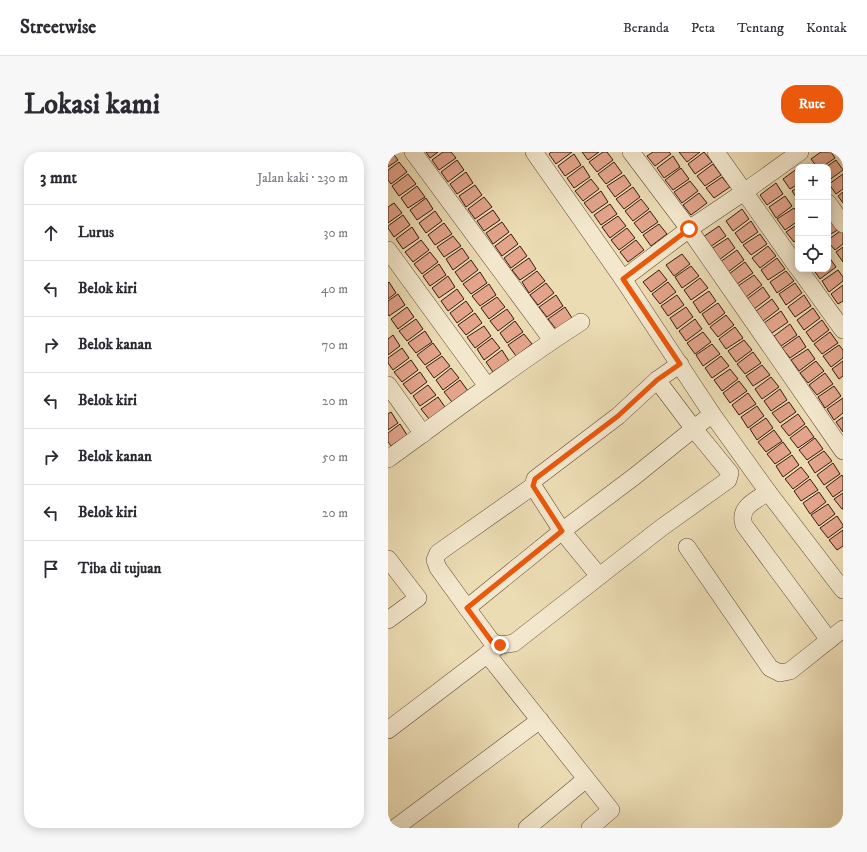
<!DOCTYPE html>
<html lang="id">
<head>
<meta charset="utf-8">
<style>
  :root { --surface:#fff; --page:#f7f7f7; --text:#2b2b33; --muted:#7c7c81; --line:#e1e1e2; --accent:#ea580c }
  body { margin:0; font-family:"IM FELL DW Pica",serif; background:var(--page); color:var(--text) }
  .controls { position:absolute; right:12px; top:12px; display:grid; overflow:hidden; border-radius:8px; box-shadow:0 2px 10px #0003 }
  .controls button { width:36px; height:36px; display:grid; place-items:center; padding:0; border:0; border-bottom:1px solid var(--line); background:var(--surface); color:var(--text); font:20px sans-serif }
  .stop { position:absolute; width:12px; height:12px; margin:-9px; border:3px solid #ea580c; border-radius:50%; background:#fff }
  .stop.end { background:#ea580c; border-color:#fff; box-shadow:0 1px 4px #0008 }
  .list { margin:0; padding:0; list-style:none }
  h2 { display:flex; justify-content:space-between; align-items:center; height:52px; margin:0; padding:0 16px; font-size:17px }
  h2 small { font-size:13px; font-weight:400; color:var(--muted) }
  .list li { display:grid; grid-template-columns:26px 1fr auto; gap:12px; align-items:center; box-sizing:border-box; height:56px; padding:0 16px; border-top:1px solid var(--line) }
  .list b { display:block; font-size:15px; white-space:nowrap }
  .list em { font-size:13px; font-style:normal; color:var(--muted) }
  .icon { flex:none; width:22px; height:22px; fill:none; stroke:currentColor; stroke-width:2; stroke-linecap:round; stroke-linejoin:round }
  .map { position:relative; flex:none; width:455px; height:676px; overflow:hidden; border-radius:16px }
  header { display:flex; align-items:center; gap:24px; box-sizing:border-box; height:56px; padding:0 20px; background:var(--surface); border-bottom:1px solid var(--line) }
  header strong { font-size:19px }
  nav { display:flex; gap:22px; margin-inline-start:auto; font-size:14px }
  .intro { display:flex; align-items:center; justify-content:space-between; box-sizing:border-box; height:96px; padding:0 24px }
  h1 { margin:0; font-size:28px }
  .button { padding:10px 18px; border-radius:16px; background:var(--accent); color:#fff; font-size:14px; font-weight:700 }
  main { display:flex; gap:24px; padding:0 24px }
  aside { flex:1; background:var(--surface); border-radius:16px; box-shadow:0 2px 10px #0003 }
  .map>svg:first-child { display:block }
  .building { fill:#e3a48b; stroke:#35190c }
  .lines { fill:none; stroke-linecap:round; stroke-linejoin:round }
  .minor-casing { stroke:#634a36; stroke-width:18 }
  .minor { stroke:#f3e8ce; stroke-width:17 }
  .route { stroke:#ea580c; stroke-width:5 }
</style>
</head>
<body>
<header>
<strong>Streetwise</strong>
<nav><a>Beranda</a><a>Peta</a><a>Tentang</a><a>Kontak</a></nav>
</header>
<div class="intro"><h1>Lokasi kami</h1><a class="button">Rute</a></div>
<main>
<aside>
<h2>3 mnt<small>Jalan kaki · 230 m</small></h2>
<ul class="list">
<li><svg class="icon" aria-label="ahead" viewBox="0 0 24 24"><path d="M12 20V5M6 11l6-6 6 6"/></svg><div><b>Lurus</b></div><em>30 m</em></li>
<li><svg class="icon" aria-label="left" viewBox="0 0 24 24"><path d="M17 20v-9H6M10 6l-5 5 5 5"/></svg><div><b>Belok kiri</b></div><em>40 m</em></li>
<li><svg class="icon" aria-label="right" viewBox="0 0 24 24"><path d="M7 20v-9h11M14 6l5 5-5 5"/></svg><div><b>Belok kanan</b></div><em>70 m</em></li>
<li><svg class="icon" aria-label="left" viewBox="0 0 24 24"><path d="M17 20v-9H6M10 6l-5 5 5 5"/></svg><div><b>Belok kiri</b></div><em>20 m</em></li>
<li><svg class="icon" aria-label="right" viewBox="0 0 24 24"><path d="M7 20v-9h11M14 6l5 5-5 5"/></svg><div><b>Belok kanan</b></div><em>50 m</em></li>
<li><svg class="icon" aria-label="left" viewBox="0 0 24 24"><path d="M17 20v-9H6M10 6l-5 5 5 5"/></svg><div><b>Belok kiri</b></div><em>20 m</em></li>
<li><svg class="icon" aria-label="arrive" viewBox="0 0 24 24"><path d="M6 21V4h12l-3 4 3 4H6"/></svg><div><b>Tiba di tujuan</b></div></li>
</ul>
</aside>
<div class="map">
<svg width="455" height="676" viewBox="0 0 455 676">
  <rect width="100%" height="100%" fill="#ecdcb4"/>
  <filter id="stains"><feTurbulence type="fractalNoise" baseFrequency=".005" numOctaves="4"/><feColorMatrix values="0 0 0 0 .2 0 0 0 0 .09 0 0 0 0 .02 0 0 0 .5 -.17"/></filter>
  <radialGradient id="worn" r=".72"><stop offset=".6" stop-color="#630" stop-opacity="0"/><stop offset="1" stop-color="#630" stop-opacity=".3"/></radialGradient>
  <g class="building">
    <polygon points="0,0 4,0 10,8 0,15"/>
    <polygon points="38,0 50,0 42,6"/>
    <polygon points="55,0 63,0 68,6 51,18 44,8"/>
    <polygon points="163,0 184,0 168,12 161,2"/>
    <polygon points="194,0 211,0 200,8"/>
    <polygon points="215,0 219,0 225,8 209,20 201,10"/>
    <polygon points="265,0 281,0 283,2 267,14 259,4"/>
    <polygon points="291,0 312,0 299,10"/>
    <polygon points="316,0 324,10 307,22 300,12"/>
    <polygon points="433,0 443,0 447,6 434,15 429,15 423,7"/>
    <polygon points="186,2 193,13 177,24 170,14"/>
    <polygon points="285,4 292,15 276,26 269,16"/>
    <polygon points="69,8 76,18 60,30 53,20"/>
    <polygon points="448,8 455,18 440,29 440,15 438,15"/>
    <polygon points="11,10 19,20 3,32 0,28 0,18"/>
    <polygon points="226,10 234,21 218,32 210,22"/>
    <polygon points="325,12 333,23 317,34 309,24"/>
    <polygon points="195,14 202,25 186,36 179,26"/>
    <polygon points="293,16 301,27 285,38 277,28"/>
    <polygon points="410,16 410,32 402,37 395,27"/>
    <polygon points="78,20 85,31 69,42 62,32"/>
    <polygon points="20,22 28,32 11,44 4,34"/>
    <polygon points="455,22 455,37 448,42 441,32"/>
    <polygon points="236,23 243,33 227,45 219,34"/>
    <polygon points="334,25 342,35 326,46 318,36"/>
    <polygon points="203,27 211,37 195,49 187,39"/>
    <polygon points="302,29 310,39 294,51 286,40"/>
    <polygon points="388,31 395,42 379,53 372,43"/>
    <polygon points="87,33 94,43 78,55 71,44"/>
    <polygon points="29,34 37,45 20,56 13,46"/>
    <polygon points="245,35 252,45 236,57 228,47"/>
    <polygon points="410,35 410,48 404,39"/>
    <polygon points="213,39 220,50 204,61 196,51"/>
    <polygon points="455,40 455,51 450,44"/>
    <polygon points="311,41 319,51 303,63 295,53"/>
    <polygon points="397,44 404,54 388,66 381,55"/>
    <polygon points="96,45 104,55 87,67 80,57"/>
    <polygon points="38,46 45,57 29,68 22,58"/>
    <polygon points="253,47 261,57 245,69 237,59"/>
    <polygon points="6,51 14,61 0,71 0,55"/>
    <polygon points="222,52 229,62 213,73 206,63"/>
    <polygon points="406,56 410,62 410,69 397,78 389,67"/>
    <polygon points="354,57 361,67 345,79 338,69"/>
    <polygon points="105,58 112,68 96,79 89,69"/>
    <polygon points="47,59 54,69 38,81 31,71"/>
    <polygon points="262,59 270,70 254,81 246,71"/>
    <polygon points="15,63 22,73 6,85 0,76 0,74"/>
    <polygon points="230,64 238,74 222,86 214,75"/>
    <polygon points="446,64 454,75 440,84 440,69"/>
    <polygon points="363,69 370,80 354,91 347,81"/>
    <polygon points="114,70 121,80 105,92 98,81"/>
    <polygon points="56,71 64,82 47,93 40,83"/>
    <polygon points="271,72 279,82 263,94 255,83"/>
    <polygon points="410,72 410,87 406,90 398,80"/>
    <polygon points="331,74 338,84 322,95 315,85"/>
    <polygon points="24,75 31,86 15,97 8,87"/>
    <polygon points="239,76 247,86 231,98 223,88"/>
    <polygon points="455,77 455,92 447,98 440,90 440,88"/>
    <polygon points="123,82 130,92 114,104 107,94"/>
    <polygon points="372,82 379,92 363,103 355,93"/>
    <polygon points="65,84 73,94 56,105 49,95"/>
    <polygon points="340,86 347,96 331,108 323,97"/>
    <polygon points="33,88 41,98 25,110 17,100"/>
    <polygon points="248,88 256,98 240,110 232,100"/>
    <polygon points="132,94 139,104 123,116 116,106"/>
    <polygon points="380,94 388,104 372,116 364,106"/>
    <polygon points="455,95 455,110 448,100"/>
    <polygon points="74,96 81,106 65,118 58,107"/>
    <polygon points="349,98 356,108 340,120 332,110"/>
    <polygon points="42,100 50,110 34,122 26,112"/>
    <polygon points="294,102 302,112 286,124 278,113"/>
    <polygon points="441,105 448,115 432,127 425,117 440,117"/>
    <polygon points="141,106 148,117 132,128 124,118"/>
    <polygon points="389,106 397,117 380,128 373,118"/>
    <polygon points="83,108 90,118 74,130 67,120"/>
    <polygon points="357,110 365,121 349,132 341,122"/>
    <polygon points="51,112 58,123 42,134 35,124"/>
    <polygon points="303,114 311,124 294,136 287,125"/>
    <polygon points="271,118 279,128 263,140 255,130"/>
    <polygon points="450,118 455,125 455,129 441,140 434,129"/>
    <polygon points="149,119 157,129 141,141 134,130"/>
    <polygon points="398,119 406,129 389,141 382,130"/>
    <polygon points="92,120 99,131 83,142 75,132"/>
    <polygon points="366,123 374,133 358,145 350,134"/>
    <polygon points="60,124 67,135 51,146 44,136"/>
    <polygon points="312,126 320,136 303,148 296,138"/>
    <polygon points="1,130 8,141 0,147 0,131"/>
    <polygon points="280,130 288,140 272,152 264,142"/>
    <polygon points="158,131 166,141 150,153 142,143"/>
    <polygon points="407,131 414,141 398,153 391,142"/>
    <polygon points="101,132 108,143 92,154 84,144"/>
    <polygon points="455,133 455,149 450,152 443,142"/>
    <polygon points="375,135 382,145 366,157 359,147"/>
    <polygon points="69,137 76,147 60,159 53,149"/>
    <polygon points="321,139 328,149 312,161 305,150"/>
    <polygon points="10,142 17,153 1,164 0,163 0,149"/>
    <polygon points="168,143 175,154 159,165 151,155"/>
    <polygon points="289,143 296,153 280,164 273,154"/>
    <polygon points="416,143 423,154 407,165 400,155"/>
    <polygon points="109,145 117,155 101,167 93,156"/>
    <polygon points="384,147 391,157 375,169 368,159"/>
    <polygon points="78,149 85,159 69,171 62,161"/>
    <polygon points="330,151 337,161 321,173 314,162"/>
    <polygon points="19,155 26,165 10,177 3,167"/>
    <polygon points="177,155 184,166 168,177 160,167"/>
    <polygon points="298,155 305,165 289,177 282,166"/>
    <polygon points="425,156 432,166 416,178 409,168"/>
    <polygon points="119,157 126,167 110,179 102,169"/>
    <polygon points="393,159 400,170 384,181 376,171"/>
    <polygon points="87,161 94,171 78,183 70,173"/>
    <polygon points="338,163 346,173 330,185 322,175"/>
    <polygon points="28,167 35,177 19,189 11,179"/>
    <polygon points="307,167 314,177 298,189 291,179"/>
    <polygon points="434,168 441,178 425,190 418,180"/>
    <polygon points="127,169 135,180 119,191 112,181"/>
    <polygon points="402,172 409,183 393,194 386,184"/>
    <polygon points="96,174 103,184 87,196 79,185"/>
    <polygon points="347,175 355,186 338,197 331,187"/>
    <polygon points="37,179 44,190 28,201 20,191"/>
    <polygon points="315,180 323,190 307,202 299,191"/>
    <polygon points="442,180 450,191 434,202 426,192"/>
    <polygon points="136,182 144,192 128,204 120,193"/>
    <polygon points="5,183 12,194 0,203 0,187"/>
    <polygon points="411,184 418,195 402,206 394,196"/>
    <polygon points="104,186 112,196 96,208 89,197"/>
    <polygon points="356,188 364,198 348,210 340,199"/>
    <polygon points="45,191 53,202 37,213 29,203"/>
    <polygon points="324,192 332,202 315,214 308,203"/>
    <polygon points="451,193 455,198 455,206 443,215 435,204"/>
    <polygon points="14,196 21,206 5,218 0,211 0,206"/>
    <polygon points="420,197 427,207 411,219 403,208"/>
    <polygon points="114,198 121,209 105,220 98,210"/>
    <polygon points="365,200 373,211 357,222 349,212"/>
    <polygon points="54,204 62,214 46,226 38,215"/>
    <polygon points="333,204 341,214 324,226 317,216"/>
    <polygon points="23,208 30,218 14,230 6,220"/>
    <polygon points="428,209 436,219 420,231 412,221"/>
    <polygon points="455,209 455,224 451,227 444,217"/>
    <polygon points="374,213 382,223 365,234 358,224"/>
    <polygon points="63,216 71,226 55,238 48,228"/>
    <polygon points="342,217 350,227 334,239 326,228"/>
    <polygon points="32,220 39,230 23,242 15,232"/>
    <polygon points="437,221 445,232 429,243 421,233"/>
    <polygon points="383,225 391,235 374,247 367,237"/>
    <polygon points="72,228 80,239 64,250 56,240"/>
    <polygon points="351,229 359,239 342,251 335,241"/>
    <polygon points="40,233 48,243 32,254 25,244"/>
    <polygon points="446,234 453,244 437,256 430,245"/>
    <polygon points="392,237 399,248 383,259 376,249"/>
    <polygon points="360,241 368,252 351,263 344,253"/>
    <polygon points="50,245 57,255 41,267 33,257"/>
    <polygon points="455,246 455,261 446,268 439,257"/>
    <polygon points="401,250 408,260 392,271 384,261"/>
    <polygon points="369,254 376,264 360,276 353,265"/>
    <polygon points="3,260 10,271 0,278 0,262"/>
    <polygon points="410,262 417,272 401,284 393,274"/>
    <polygon points="455,265 455,280 448,270"/>
    <polygon points="378,266 385,276 369,288 362,277"/>
    <polygon points="12,272 19,283 3,294 0,290 0,281"/>
    <polygon points="418,274 426,285 410,296 402,286"/>
    <polygon points="386,278 394,289 378,300 370,290"/>
    <polygon points="427,286 435,297 419,308 411,298"/>
    <polygon points="395,290 403,301 387,312 379,302"/>
    <polygon points="436,299 444,309 427,321 420,310"/>
    <polygon points="404,303 411,313 395,325 388,314"/>
    <polygon points="445,311 452,322 436,333 429,323"/>
    <polygon points="413,315 421,325 405,337 397,327"/>
    <polygon points="454,323 455,325 455,338 445,345 438,335"/>
    <polygon points="422,327 430,338 413,349 406,339"/>
    <polygon points="431,340 438,350 422,362 415,351"/>
    <polygon points="455,341 455,357 454,357 446,347"/>
    <polygon points="440,352 447,362 431,374 423,363"/>
    <polygon points="449,364 455,373 455,375 440,386 432,376"/>
    <polygon points="455,378 455,394 449,398 441,388"/>
  </g>
  <g class="lines">
    <g class="minor-casing">
      <g id="minor">
        <polyline points="25,0 164,188"/>
        <polyline points="146,0 235,127 324,262 380,340 455,438"/>
        <polyline points="243,0 301,77 455,299"/>
        <polyline points="328,0 410,116"/>
        <polyline points="440,51 455,72"/>
        <polyline points="0,98 99,234"/>
        <polyline points="411,117 455,178"/>
        <polyline points="235,127 301,77 356,40 412,0"/>
        <polyline points="0,233 35,282"/>
        <path d="M0 307C64 261 127 212 193 170"/>
        <polyline points="145,334 50,401 47,408 50,416 79,456 174,379 247,324 324,262"/>
        <path d="M380 340C367 349 350 355 356 373L441 488"/>
        <polyline points="299,395 382,516 392,521 402,519 455,477"/>
        <polyline points="0,407 30,446 0,468"/>
        <polyline points="211,424 174,379 145,334 147,327 230,264 269,228 292,212"/>
        <polyline points="79,456 104,490 112,493 126,491 273,376 340,328 342,321 306,277 269,228"/>
        <polyline points="99,502 223,658 202,676"/>
        <polyline points="0,578 109,495"/>
        <polyline points="7,676 152,568"/>
        <polyline points="139,676 198,627"/>
      </g>
    </g>
    <use href="#minor" class="minor"/>
  </g>
  <g class="lines">
    <polyline class="route" points="112,493 104,490 79,456 174,379 145,334 147,327 230,264 269,228 292,212 235,127 301,77"/>
  </g>
  <rect width="100%" height="100%" filter="url(#stains)"/>
  <rect width="100%" height="100%" fill="url(#worn)"/>
</svg>
<div class="controls">
<button>+</button>
<button>−</button>
<button><svg class="icon" aria-label="locate" viewBox="0 0 24 24"><circle cx="12" cy="12" r="6"/><path d="M12 2v4M12 18v4M2 12h4M18 12h4"/></svg></button>
</div>
<div class="stop" style="left:301px;top:77px"></div>
<div class="stop end" style="left:112px;top:493px"></div>
</div>
</main>
</body>
</html>
